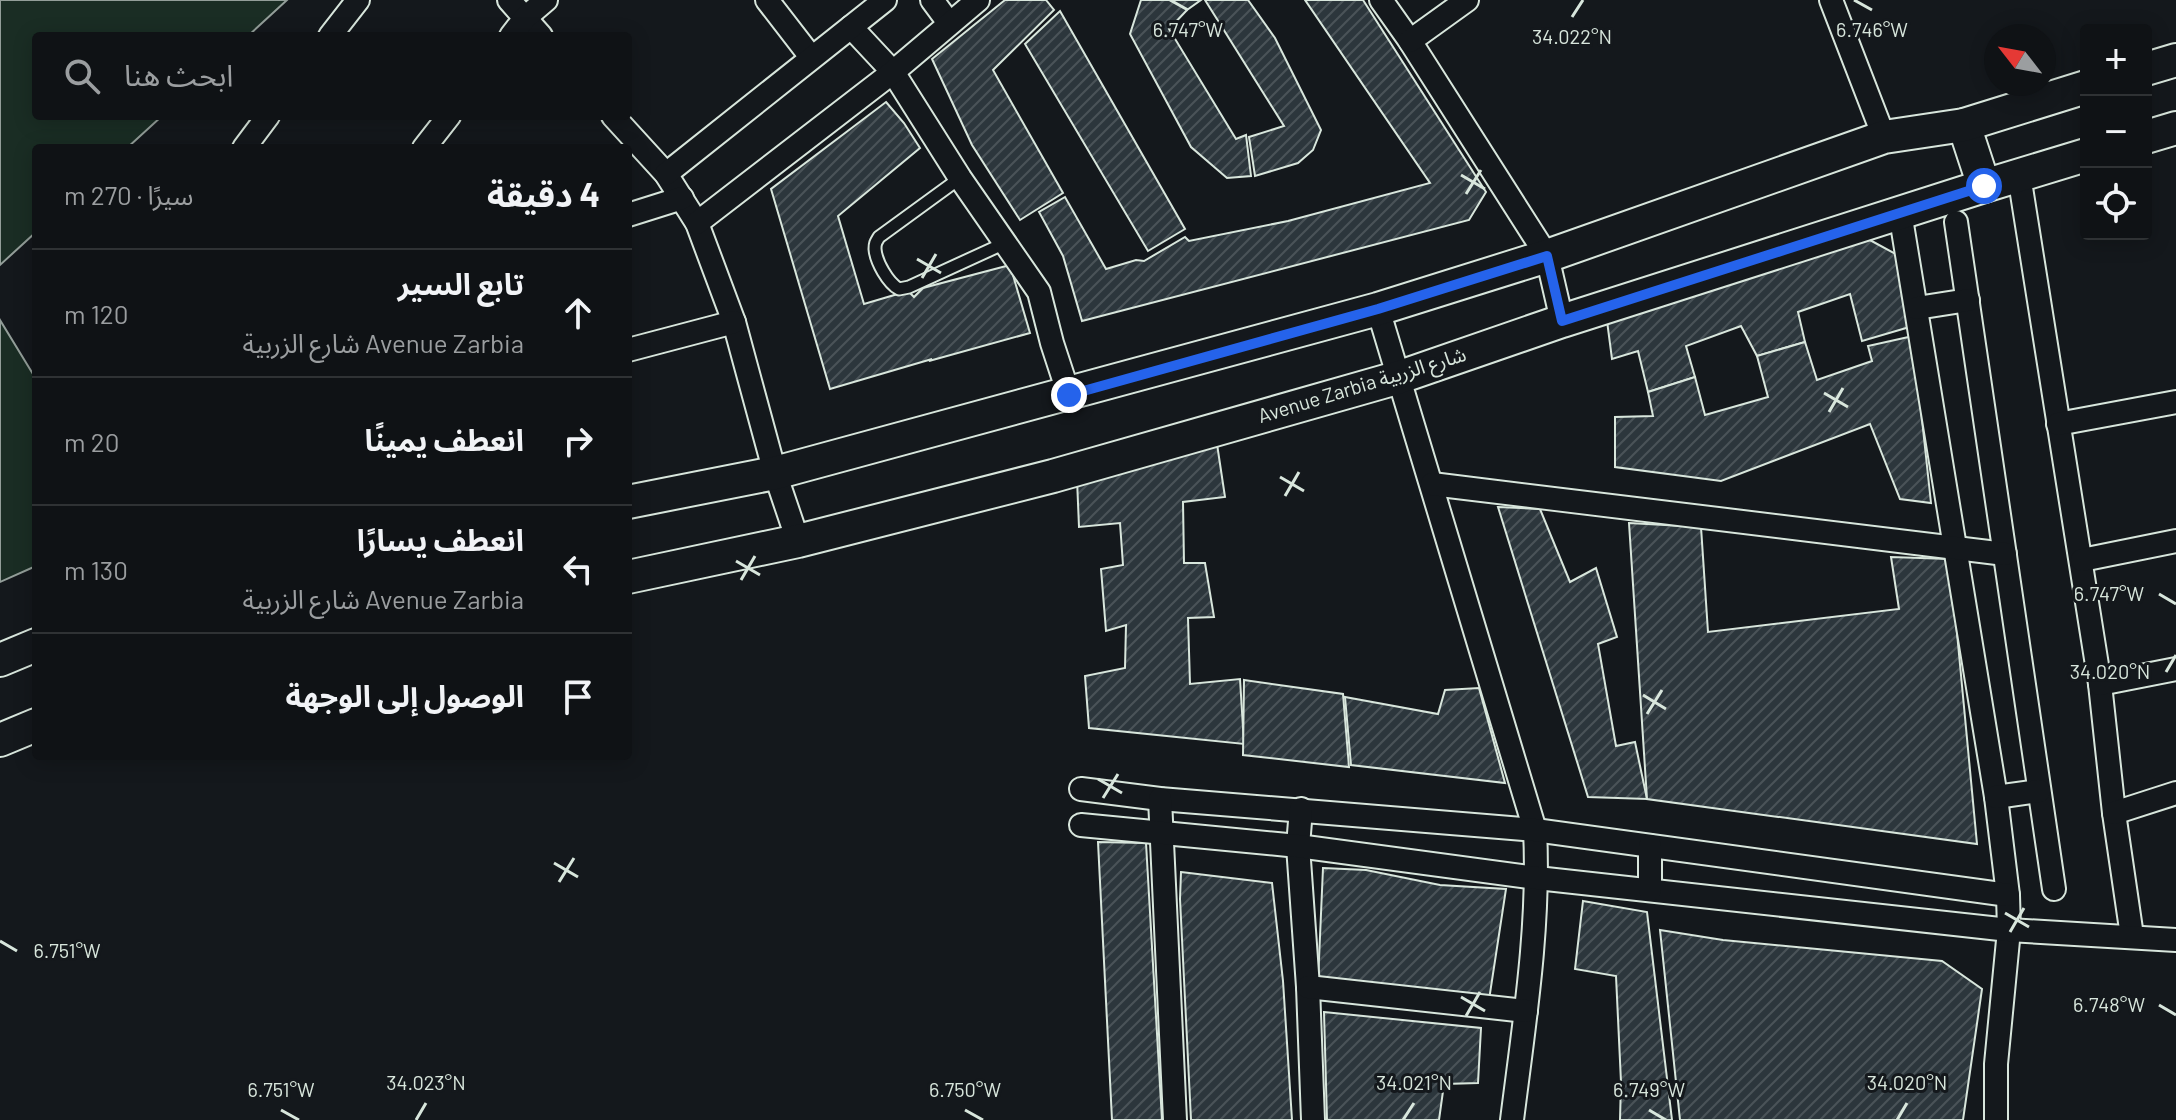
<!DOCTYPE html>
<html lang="ar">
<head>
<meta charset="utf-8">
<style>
  :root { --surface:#0f1215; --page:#1d2022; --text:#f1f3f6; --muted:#9b9ea0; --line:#2f3234 }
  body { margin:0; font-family:Barlow,"Noto Sans Arabic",sans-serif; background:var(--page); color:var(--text); direction:rtl }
  .controls { position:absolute; right:24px; top:24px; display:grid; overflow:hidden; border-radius:8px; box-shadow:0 4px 20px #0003 }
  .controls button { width:72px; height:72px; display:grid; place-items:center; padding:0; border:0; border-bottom:2px solid var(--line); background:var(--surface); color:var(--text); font:40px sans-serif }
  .compass { position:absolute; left:1984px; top:24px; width:72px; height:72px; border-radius:50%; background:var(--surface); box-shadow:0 4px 20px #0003; rotate:301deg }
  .stop { position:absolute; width:24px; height:24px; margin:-18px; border:6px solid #2563eb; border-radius:50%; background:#fff }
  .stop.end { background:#2563eb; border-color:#fff; box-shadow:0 2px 8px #0008 }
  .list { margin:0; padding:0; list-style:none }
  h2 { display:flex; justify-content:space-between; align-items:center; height:104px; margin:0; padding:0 32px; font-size:34px }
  h2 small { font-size:26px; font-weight:400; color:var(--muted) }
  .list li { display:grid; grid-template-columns:52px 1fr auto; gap:24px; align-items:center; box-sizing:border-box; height:128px; padding:0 32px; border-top:2px solid var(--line) }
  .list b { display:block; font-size:30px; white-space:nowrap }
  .list p { margin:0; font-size:26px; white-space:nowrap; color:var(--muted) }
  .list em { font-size:26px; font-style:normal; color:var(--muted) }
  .icon { flex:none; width:44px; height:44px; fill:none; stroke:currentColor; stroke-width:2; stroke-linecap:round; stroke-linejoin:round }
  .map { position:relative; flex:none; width:2176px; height:1120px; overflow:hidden; direction:ltr }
  .search { position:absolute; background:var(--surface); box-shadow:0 4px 20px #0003; left:32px; top:32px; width:600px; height:88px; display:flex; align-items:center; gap:20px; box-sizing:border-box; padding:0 28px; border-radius:8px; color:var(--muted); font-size:30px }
  .panel { position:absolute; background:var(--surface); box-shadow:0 4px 20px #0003; left:32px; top:144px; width:600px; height:616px; border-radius:8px; direction:rtl }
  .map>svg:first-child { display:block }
  .green { fill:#1a2d24; stroke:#939e99; stroke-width:2 }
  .building { fill:url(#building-hatch); stroke:#d8e6dc; stroke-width:2 }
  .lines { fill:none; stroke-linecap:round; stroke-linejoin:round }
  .lane-casing { stroke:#d8e6dc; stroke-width:15 }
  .street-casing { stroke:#d8e6dc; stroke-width:26 }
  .secondary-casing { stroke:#d8e6dc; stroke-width:36 }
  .lane { stroke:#14181c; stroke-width:11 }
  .street { stroke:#14181c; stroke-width:22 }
  .secondary { stroke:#14181c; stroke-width:32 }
  .route { stroke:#2563eb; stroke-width:10 }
  .ticks { fill:none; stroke:#d8e6dc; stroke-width:3 }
  .labels { text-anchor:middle; stroke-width:6; stroke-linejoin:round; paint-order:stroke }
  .street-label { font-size:20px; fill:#d8e6dc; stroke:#14181c }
  .ticks-label { font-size:20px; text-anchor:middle; fill:#d8e6dc; stroke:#14181c; stroke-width:6; stroke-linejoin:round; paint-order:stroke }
</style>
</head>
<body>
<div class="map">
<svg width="2176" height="1120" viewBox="0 0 2176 1120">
  <defs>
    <pattern id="building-hatch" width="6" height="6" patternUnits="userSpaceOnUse" patternTransform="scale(2)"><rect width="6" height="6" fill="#2c363c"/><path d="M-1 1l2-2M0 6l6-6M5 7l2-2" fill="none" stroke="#4a5358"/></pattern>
  </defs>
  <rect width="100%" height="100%" fill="#14181c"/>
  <g class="green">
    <polygon points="0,0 287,0 248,36 36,36 36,116 162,116 127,148 36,148 36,232 0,265"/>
    <polygon points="0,320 36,379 36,566 0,582"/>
  </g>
  <g class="building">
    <polygon points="1005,0 1046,0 1054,10 993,70 1063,193 1020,220 972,145 932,59"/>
    <polygon points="1141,0 1201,0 1187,10 1169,29 1236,139 1246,135 1251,176 1227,178 1191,147 1130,34"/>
    <polygon points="1205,0 1248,0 1275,38 1321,130 1313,150 1298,163 1255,176 1249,137 1284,126"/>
    <polygon points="1305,0 1363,0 1486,192 1469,220 1082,321 1063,256 1039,212 1065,197 1106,269 1136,260 1144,261 1185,237 1189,241 1288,221 1430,183"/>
    <polygon points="1060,11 1185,229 1148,251 1025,44"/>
    <polygon points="886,102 904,123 920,148 838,216 864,304 908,291 914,297 923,288 1010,265 1030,333 929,361 932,359 830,389 771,189"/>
    <polygon points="1868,239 1903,258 1913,326 1862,341 1850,294 1798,312 1805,342 1757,356 1741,326 1686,346 1695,377 1648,392 1638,351 1612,359 1607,321"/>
    <polygon points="1913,336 1931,503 1900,499 1870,424 1721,481 1615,467 1615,417 1653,416 1648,392 1695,377 1705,415 1768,397 1757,356 1805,342 1817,380 1872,361 1868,346"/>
    <polygon points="1217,444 1225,497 1183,502 1184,563 1205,563 1214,617 1188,618 1190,684 1240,679 1244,744 1089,728 1085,676 1125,668 1126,625 1106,631 1101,569 1123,565 1120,523 1079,527 1077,479"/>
    <polygon points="1498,507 1540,509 1570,582 1596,568 1617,637 1598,644 1616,746 1635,742 1647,799 1588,797"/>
    <polygon points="1629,523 1701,527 1708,632 1899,609 1891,557 1950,559 1977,844 1647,799"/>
    <polygon points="1244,680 1343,694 1349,767 1243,755"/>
    <polygon points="1479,688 1505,783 1351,765 1345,697 1438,714 1445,690"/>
    <polygon points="1098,842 1146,843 1162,1120 1112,1120"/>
    <polygon points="1323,868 1366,870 1440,885 1506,889 1489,1000 1318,982"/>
    <polygon points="1181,872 1272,883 1283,981 1292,1120 1191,1120 1180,899"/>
    <polygon points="1583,901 1647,912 1672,1120 1620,1120 1621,1082 1616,976 1575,969"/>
    <polygon points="1660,930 1723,940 1942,961 1982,989 1963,1120 1680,1120"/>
    <polygon points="1324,1012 1481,1028 1478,1083 1444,1084 1439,1120 1327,1120"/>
  </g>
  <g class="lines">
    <g class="lane-casing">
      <path id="lane" d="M960 178 879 237C876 242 875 243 875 249 876 262 888 283 899 289L909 287 1005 243"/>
    </g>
    <g class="street-casing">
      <g id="street">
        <polyline points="509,0 541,36"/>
        <polyline points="767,0 811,57"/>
        <polyline points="932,0 949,23"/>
        <polyline points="1381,0 1410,41 1547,256 1562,321"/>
        <polyline points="1831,0 1884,137"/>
        <polyline points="851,27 893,72 960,178 1039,292 1052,343 1069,395"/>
        <polyline points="330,36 358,0"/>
        <polyline points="511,36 525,18 546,0"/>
        <polyline points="1410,41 1467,0"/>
        <polyline points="613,116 666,174 697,223 734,322 775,473 798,541"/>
        <polyline points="244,148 268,116"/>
        <polyline points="424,148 449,116"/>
        <polyline points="666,174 885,0"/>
        <polyline points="2019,175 2100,684 2114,813 2132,936"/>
        <polyline points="1900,212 1996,797 2008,895 2009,930 1996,1064 1996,1120"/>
        <polyline points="628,215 682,198"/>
        <polyline points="1956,222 2054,889"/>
        <polyline points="697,223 893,72 978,0"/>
        <polyline points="1917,308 1968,300"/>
        <path d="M1378 309 1535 830C1540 926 1524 1024 1512 1120"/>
        <polyline points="628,350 734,322"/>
        <polyline points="2058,424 2176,402"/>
        <polyline points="1432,484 2005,554"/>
        <polyline points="2082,560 2176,541"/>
        <polyline points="2100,684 2176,669"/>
        <polyline points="1081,789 1160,799 1535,830 2008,895"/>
        <polyline points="1996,797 2039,791"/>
        <polyline points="1160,799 1175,1120"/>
        <polyline points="1301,809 1298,846 1308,987 1313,1120"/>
        <polyline points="2114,813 2176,793"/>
        <polyline points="1081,825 1298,846 1537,878 2009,930 2176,940"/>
        <polyline points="1650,846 1650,890"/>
        <polyline points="1308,987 1526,1011"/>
      </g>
    </g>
    <g class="secondary-casing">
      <g id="secondary">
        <polyline points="2146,69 2176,60"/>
        <polyline points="1964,125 1984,186"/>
        <polyline points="2146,137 2176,128"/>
        <polyline points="628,502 775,473 1378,309 1547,256 1884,137 1964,125 2086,87"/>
        <polyline points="628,577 798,541 1053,476 1400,377 1562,321 1984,186 2086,155"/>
        <polyline points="0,660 36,645"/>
        <polyline points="0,740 36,725"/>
      </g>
    </g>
    <use href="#lane" class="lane"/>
    <use href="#street" class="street"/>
    <use href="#secondary" class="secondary"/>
  </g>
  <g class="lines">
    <polyline class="route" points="1069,395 1378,309 1547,256 1562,321 1984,186"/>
  </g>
  <path class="ticks" d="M1170 0 1188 10M1854 0 1872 10M1572 17 1583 0M1461 175 1485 189M1466 194 1481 170M917 259 941 273M922 278 936 254M1824 393 1848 407M1829 412 1843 388M1280 477 1304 491M1285 496 1299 472M736 561 760 575M741 580 755 556M2159 594 2176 604M2166 672 2176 655M1643 695 1666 709M1647 714 1662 690M1098 779 1122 793M1103 798 1118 774M554 863 578 877M559 882 574 858M2005 913 2029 927M2010 932 2024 908M0 941 17 951M1461 997 1485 1011M2159 1005 2176 1015M1466 1016 1480 992M281 1110 299 1120M965 1110 983 1120M1649 1110 1666 1120M416 1120 426 1103M1403 1120 1414 1103M1897 1120 1907 1103"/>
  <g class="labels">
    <g class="street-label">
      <text transform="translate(1362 385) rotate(-17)" y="7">Avenue Zarbia شارع الزربية</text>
    </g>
  </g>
  <g class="ticks-label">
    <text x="1188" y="37">6.747°W</text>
    <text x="1872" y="37">6.746°W</text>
    <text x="1572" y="44">34.022°N</text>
    <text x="2109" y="601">6.747°W</text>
    <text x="2110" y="679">34.020°N</text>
    <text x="67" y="958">6.751°W</text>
    <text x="2109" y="1012">6.748°W</text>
    <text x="426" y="1090">34.023°N</text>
    <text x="1414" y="1090">34.021°N</text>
    <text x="1907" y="1090">34.020°N</text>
    <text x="281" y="1097">6.751°W</text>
    <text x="965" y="1097">6.750°W</text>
    <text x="1649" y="1097">6.749°W</text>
  </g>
</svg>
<div class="controls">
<button>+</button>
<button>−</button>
<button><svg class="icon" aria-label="locate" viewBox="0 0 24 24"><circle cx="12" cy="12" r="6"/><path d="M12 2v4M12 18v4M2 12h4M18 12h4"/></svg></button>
</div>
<svg class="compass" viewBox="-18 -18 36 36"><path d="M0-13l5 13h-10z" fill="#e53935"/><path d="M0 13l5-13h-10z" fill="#9b9ea0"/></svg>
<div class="stop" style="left:1984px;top:186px"></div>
<div class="stop end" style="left:1069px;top:395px"></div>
<div class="search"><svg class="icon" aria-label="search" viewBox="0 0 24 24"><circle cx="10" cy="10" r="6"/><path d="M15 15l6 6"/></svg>ابحث هنا</div>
<section class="panel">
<h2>4 دقيقة<small>سيرًا · 270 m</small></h2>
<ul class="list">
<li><svg class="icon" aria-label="ahead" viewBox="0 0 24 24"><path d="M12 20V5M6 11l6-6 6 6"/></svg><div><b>تابع السير</b><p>Avenue Zarbia شارع الزربية</p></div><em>120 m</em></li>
<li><svg class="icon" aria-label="right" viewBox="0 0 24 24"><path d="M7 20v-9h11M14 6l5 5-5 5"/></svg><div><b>انعطف يمينًا</b></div><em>20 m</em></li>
<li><svg class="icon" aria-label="left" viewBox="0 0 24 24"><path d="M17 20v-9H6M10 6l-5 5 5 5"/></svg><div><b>انعطف يسارًا</b><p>Avenue Zarbia شارع الزربية</p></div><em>130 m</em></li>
<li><svg class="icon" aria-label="arrive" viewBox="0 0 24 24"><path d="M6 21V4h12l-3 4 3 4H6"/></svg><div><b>الوصول إلى الوجهة</b></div></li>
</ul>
</section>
</div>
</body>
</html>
